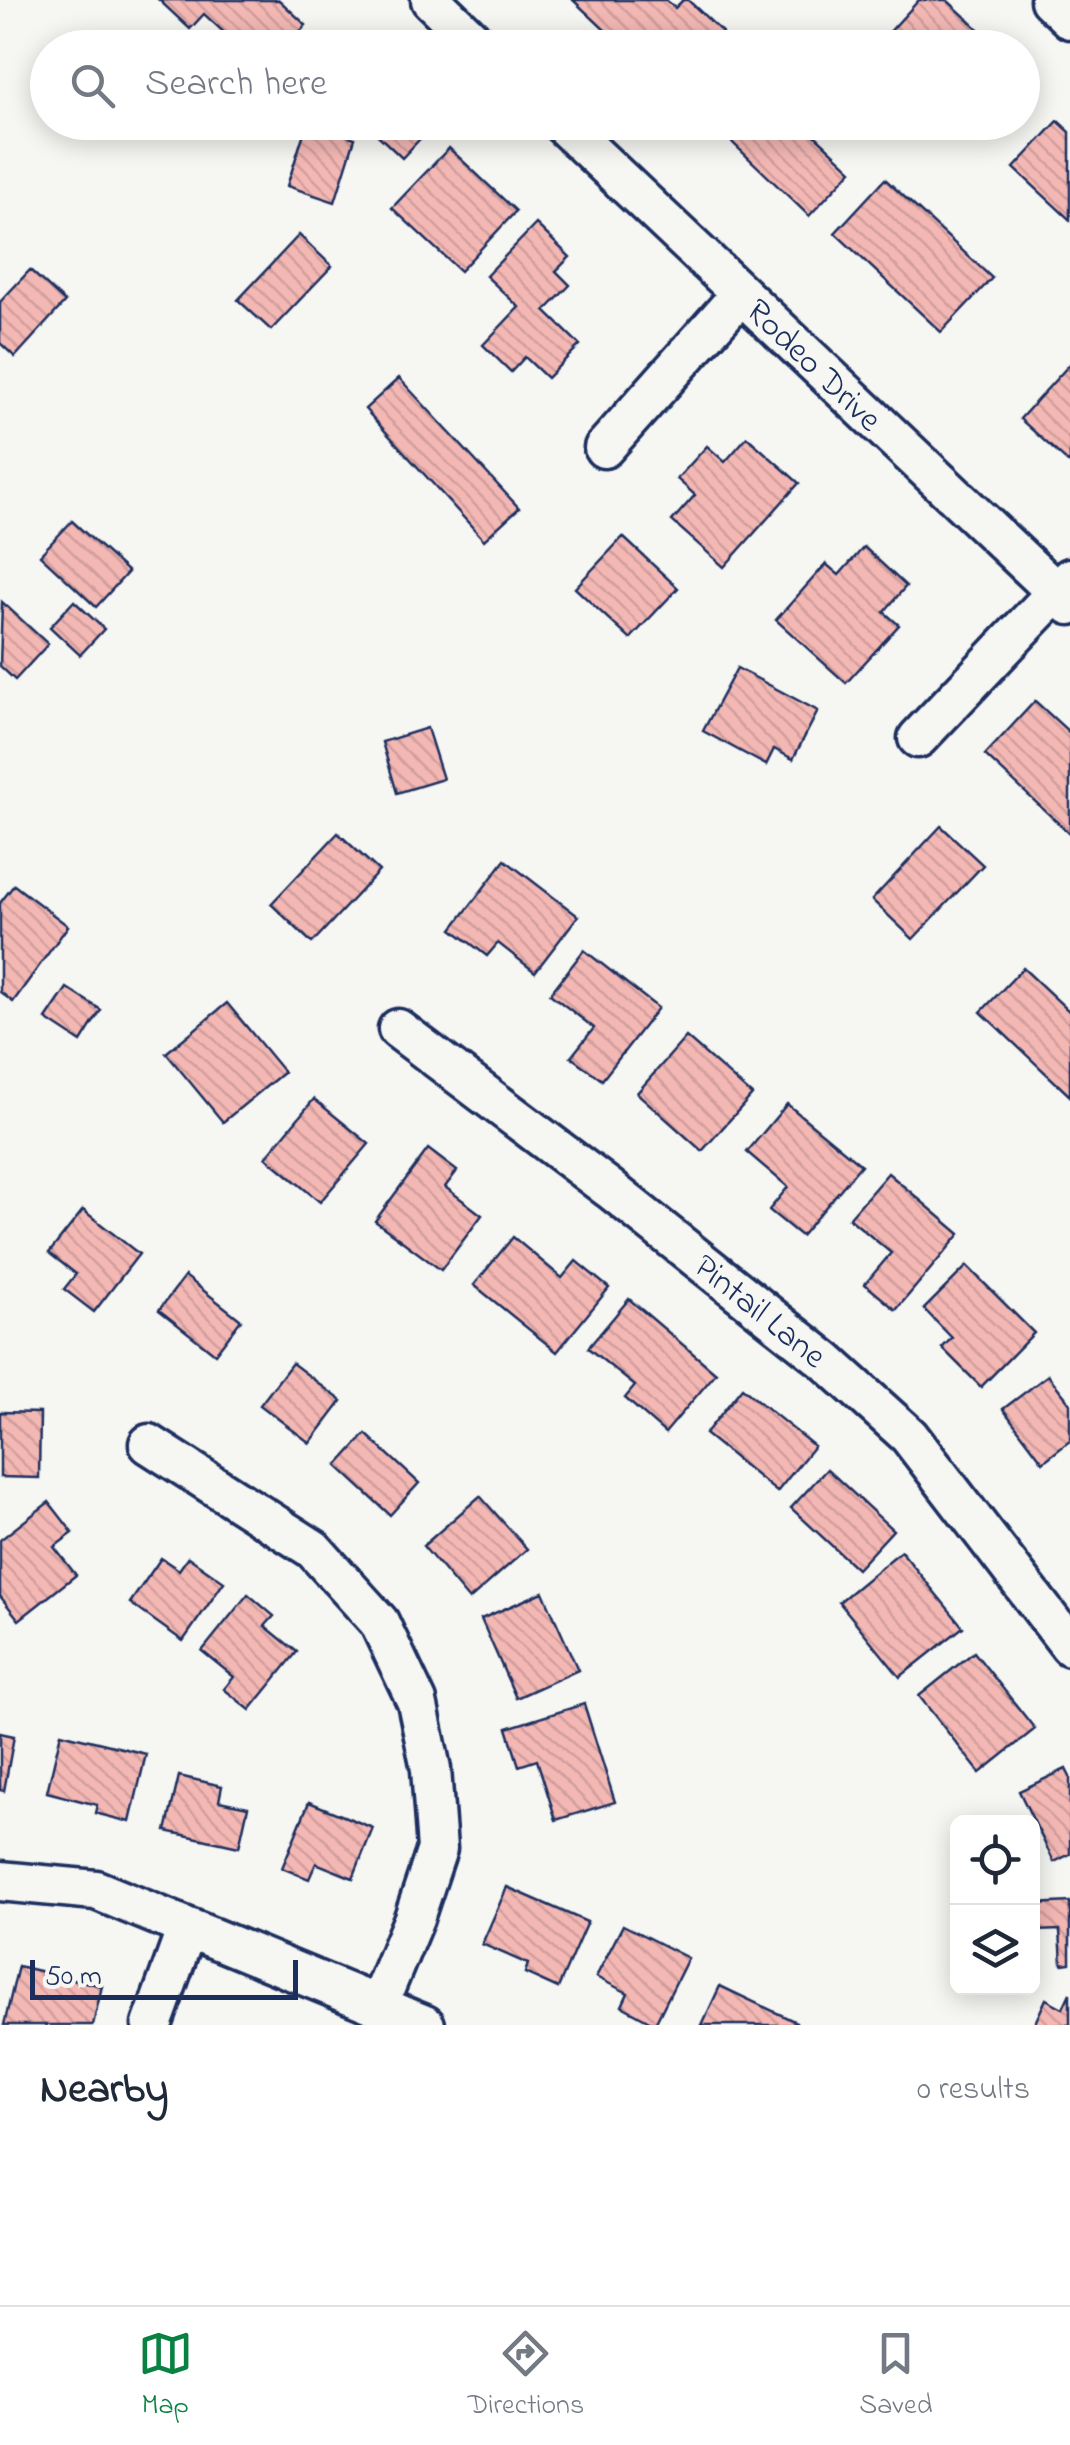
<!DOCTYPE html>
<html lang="en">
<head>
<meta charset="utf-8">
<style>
  :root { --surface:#fff; --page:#f6f6f7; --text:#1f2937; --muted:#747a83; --line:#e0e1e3; --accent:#0b8043 }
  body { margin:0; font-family:"Indie Flower",sans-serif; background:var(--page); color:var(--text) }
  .controls { position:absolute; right:30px; bottom:30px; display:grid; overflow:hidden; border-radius:15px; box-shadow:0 5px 25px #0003 }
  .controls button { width:90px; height:90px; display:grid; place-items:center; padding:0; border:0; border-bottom:2px solid var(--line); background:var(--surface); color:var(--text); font:50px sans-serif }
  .scale { position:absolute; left:30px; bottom:25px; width:268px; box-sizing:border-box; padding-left:10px; border:5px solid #1b2f5e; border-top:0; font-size:28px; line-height:35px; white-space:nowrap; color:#1b2f5e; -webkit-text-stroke:8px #f6f6f2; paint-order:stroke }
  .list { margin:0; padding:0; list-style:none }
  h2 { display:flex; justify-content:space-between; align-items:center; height:130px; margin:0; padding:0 40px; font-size:42px }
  h2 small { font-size:32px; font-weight:400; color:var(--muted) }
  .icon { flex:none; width:55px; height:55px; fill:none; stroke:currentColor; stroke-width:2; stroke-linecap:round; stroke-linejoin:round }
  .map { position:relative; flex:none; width:1070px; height:2025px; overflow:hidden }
  .search { position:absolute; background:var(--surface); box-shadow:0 5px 25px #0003; left:30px; right:30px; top:30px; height:110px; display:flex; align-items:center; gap:25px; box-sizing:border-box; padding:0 35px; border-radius:55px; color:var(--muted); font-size:38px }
  .sheet { height:280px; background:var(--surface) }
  nav { display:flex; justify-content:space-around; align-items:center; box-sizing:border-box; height:140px; border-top:2px solid var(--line); background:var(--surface); font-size:28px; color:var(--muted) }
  nav a { display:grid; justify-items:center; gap:5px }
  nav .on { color:var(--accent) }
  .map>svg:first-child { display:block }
  .building { fill:url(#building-back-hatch); stroke:#1b2f5e; stroke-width:2.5 }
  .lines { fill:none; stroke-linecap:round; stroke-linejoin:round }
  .minor-casing { stroke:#1b2f5e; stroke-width:45 }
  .minor { stroke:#f6f6f2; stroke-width:38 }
  .labels { text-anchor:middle; stroke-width:9; stroke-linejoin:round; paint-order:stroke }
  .street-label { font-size:35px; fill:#1b2f5e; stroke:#f6f6f2 }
</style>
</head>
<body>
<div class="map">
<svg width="1070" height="2025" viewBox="0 0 1070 2025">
  <defs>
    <pattern id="building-back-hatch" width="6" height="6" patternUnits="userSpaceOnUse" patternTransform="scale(2.5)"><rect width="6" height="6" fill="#f4b8b4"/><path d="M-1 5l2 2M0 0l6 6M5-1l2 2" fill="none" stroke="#d19e9d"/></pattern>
  </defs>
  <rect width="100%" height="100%" fill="#f6f6f2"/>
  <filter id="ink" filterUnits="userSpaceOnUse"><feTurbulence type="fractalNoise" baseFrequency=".01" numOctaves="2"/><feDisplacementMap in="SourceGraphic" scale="20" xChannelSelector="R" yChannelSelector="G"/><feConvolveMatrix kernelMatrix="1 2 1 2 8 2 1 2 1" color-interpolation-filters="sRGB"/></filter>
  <g filter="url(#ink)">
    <g class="building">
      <polygon points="159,0 279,0 306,25 285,48 219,48 229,37 204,14 190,29"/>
      <polygon points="573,0 666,0 675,8 683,0 688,0 722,32 707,48 624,48"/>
      <polygon points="919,0 947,0 999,48 875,48"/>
      <polygon points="1058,121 1070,132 1070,220 1014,168"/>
      <polygon points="364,122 429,122 432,126 402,158"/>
      <polygon points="711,122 801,122 852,170 809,216"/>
      <polygon points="307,123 355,138 335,202 287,186"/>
      <polygon points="449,148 516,211 460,271 392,208"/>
      <polygon points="885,179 992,278 941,332 835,233"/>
      <polygon points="536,224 570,257 556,271 570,285 545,311 580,345 547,378 525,357 511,372 483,345 519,307 486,276"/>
      <polygon points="299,235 332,266 271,330 238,300"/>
      <polygon points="30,270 65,302 15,357 0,343 0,302"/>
      <polygon points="1070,364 1070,464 1020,419"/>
      <polygon points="399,378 519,508 484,540 365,409"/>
      <polygon points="747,437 799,483 724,567 672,521 695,495 677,479 707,446 725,462"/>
      <polygon points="72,521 128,572 96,607 40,555"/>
      <polygon points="623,537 678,588 630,639 575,588"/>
      <polygon points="864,547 906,586 884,612 899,625 846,683 776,620 826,564 839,575"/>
      <polygon points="74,601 104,629 80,655 50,627"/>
      <polygon points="2,602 48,644 15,680 0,666"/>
      <polygon points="737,668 818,711 793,759 774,749 766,765 703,731"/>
      <polygon points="1035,701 1070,733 1070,834 985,755"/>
      <polygon points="427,728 443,779 397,793 382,742"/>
      <polygon points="941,826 983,865 913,939 872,900"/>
      <polygon points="338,833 379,871 312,943 271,904"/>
      <polygon points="505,860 578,916 535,972 498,943 487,956 452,929"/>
      <polygon points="14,885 68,926 13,1002 0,992 0,903"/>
      <polygon points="584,950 658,1008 602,1080 571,1057 594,1028 550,994"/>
      <polygon points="1023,968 1070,1012 1070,1096 981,1012"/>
      <polygon points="67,988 101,1010 81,1042 46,1019"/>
      <polygon points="227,1003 284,1072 223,1122 166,1053"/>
      <polygon points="686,1037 752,1095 702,1151 637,1093"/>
      <polygon points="314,1099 369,1144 320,1202 266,1157"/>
      <polygon points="787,1104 861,1165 801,1236 769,1210 788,1187 747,1152"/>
      <polygon points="428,1149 457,1171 445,1187 482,1215 441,1270 375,1221"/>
      <polygon points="888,1173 960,1234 896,1310 865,1284 891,1253 849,1218"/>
      <polygon points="83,1210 139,1254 94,1312 64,1289 76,1274 49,1253"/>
      <polygon points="513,1237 562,1278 576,1261 609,1288 557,1352 474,1285"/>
      <polygon points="967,1266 1034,1333 981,1387 942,1348 952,1338 924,1309"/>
      <polygon points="185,1276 241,1320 215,1354 159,1310"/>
      <polygon points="629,1299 716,1373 665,1433 625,1398 635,1386 588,1348"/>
      <polygon points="292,1363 342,1401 310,1443 260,1405"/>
      <polygon points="1048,1375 1070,1403 1070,1441 1043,1462 1003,1409"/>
      <polygon points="742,1388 814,1446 777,1492 705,1434"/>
      <polygon points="0,1412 40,1413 39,1478 0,1477"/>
      <polygon points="366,1434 419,1483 390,1515 337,1466"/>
      <polygon points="827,1469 893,1530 857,1569 791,1508"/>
      <polygon points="480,1496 527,1549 469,1600 423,1546"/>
      <polygon points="49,1502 73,1533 54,1547 76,1575 19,1620 0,1596 0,1540"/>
      <polygon points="901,1551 963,1627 900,1677 839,1602"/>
      <polygon points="188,1557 224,1582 183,1641 130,1603 161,1558 179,1570"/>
      <polygon points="543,1592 578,1670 516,1698 481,1619"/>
      <polygon points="248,1594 274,1616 265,1626 297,1652 250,1710 224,1689 234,1677 202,1651"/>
      <polygon points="974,1652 1035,1729 980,1773 919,1696"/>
      <polygon points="584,1704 615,1802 556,1820 537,1760 519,1766 507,1728"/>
      <polygon points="0,1733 14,1736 4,1791 0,1790"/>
      <polygon points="61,1733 146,1754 130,1822 95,1813 97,1805 47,1792"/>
      <polygon points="1066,1769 1070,1777 1070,1854 1054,1862 1019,1791"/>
      <polygon points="179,1776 222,1786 219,1801 248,1807 239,1847 166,1831"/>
      <polygon points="309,1802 373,1828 353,1878 316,1863 309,1879 282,1868"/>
      <polygon points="507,1887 587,1922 558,1988 525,1973 528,1964 482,1944"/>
      <polygon points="1070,1902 1070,1963 1062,1964 1060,1930 1036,1931 1034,1904"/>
      <polygon points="623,1925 688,1958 655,2024 622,2006 628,1993 596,1977"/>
      <polygon points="18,1966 102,1986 93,2025 4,2025"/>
      <polygon points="720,1986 796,2022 795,2025 702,2025"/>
      <polygon points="1070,1993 1070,2025 1034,2025 1046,1999 1063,2008"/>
    </g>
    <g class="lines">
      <g class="minor-casing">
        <g id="minor">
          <polyline points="431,0 481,48"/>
          <polyline points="1050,0 1070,19"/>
          <polyline points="560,122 1070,605"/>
          <polyline points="604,448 741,294"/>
          <polyline points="918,738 1070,578"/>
          <polyline points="398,1029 610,1189 826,1361 909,1436 1070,1646"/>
          <polyline points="149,1444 313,1549 379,1622 417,1702 431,1769 437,1849 414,1918 378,2005"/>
          <polyline points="0,1881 96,1890 425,2025"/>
          <polyline points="152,2025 187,1928"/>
        </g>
      </g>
      <use href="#minor" class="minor"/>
    </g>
  </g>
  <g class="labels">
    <g class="street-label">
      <text transform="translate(815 364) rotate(44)" y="12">Rodeo Drive</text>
      <text transform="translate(761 1310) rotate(39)" y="12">Pintail Lane</text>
    </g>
  </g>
</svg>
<div class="controls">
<button><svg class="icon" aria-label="locate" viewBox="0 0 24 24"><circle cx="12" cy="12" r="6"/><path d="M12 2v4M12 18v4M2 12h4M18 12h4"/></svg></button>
<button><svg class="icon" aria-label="layers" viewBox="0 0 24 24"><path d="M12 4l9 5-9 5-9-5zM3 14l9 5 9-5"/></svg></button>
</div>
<div class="scale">50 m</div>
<div class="search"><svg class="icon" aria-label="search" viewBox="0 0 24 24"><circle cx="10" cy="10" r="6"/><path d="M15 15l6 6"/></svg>Search here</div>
</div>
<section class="sheet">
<h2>Nearby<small>0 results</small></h2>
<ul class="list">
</ul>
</section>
<nav>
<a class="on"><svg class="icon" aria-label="map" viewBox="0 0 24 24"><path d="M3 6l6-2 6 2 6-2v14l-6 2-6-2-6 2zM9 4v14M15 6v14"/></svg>Map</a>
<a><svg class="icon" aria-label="directions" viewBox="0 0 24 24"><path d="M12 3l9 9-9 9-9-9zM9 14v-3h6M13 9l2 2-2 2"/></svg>Directions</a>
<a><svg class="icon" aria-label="saved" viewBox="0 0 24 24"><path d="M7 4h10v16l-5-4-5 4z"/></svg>Saved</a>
</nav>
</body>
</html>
